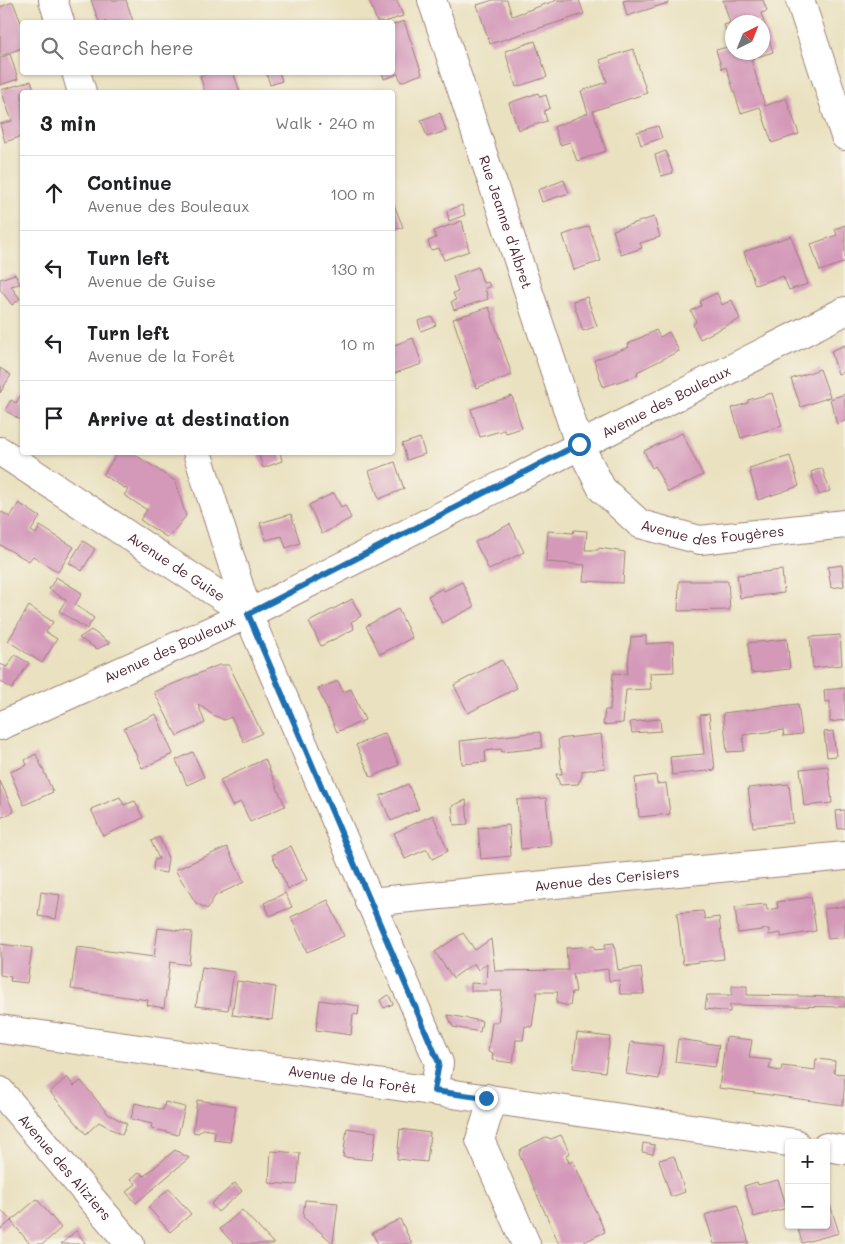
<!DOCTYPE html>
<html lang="en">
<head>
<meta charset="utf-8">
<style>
  :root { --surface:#fff; --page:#f2f2f2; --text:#202124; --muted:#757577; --line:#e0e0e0 }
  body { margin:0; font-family:Mali,sans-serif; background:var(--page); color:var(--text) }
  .controls { position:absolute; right:15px; bottom:15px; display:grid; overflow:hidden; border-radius:5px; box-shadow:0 1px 4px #0004 }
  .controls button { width:45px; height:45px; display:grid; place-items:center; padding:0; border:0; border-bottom:1px solid var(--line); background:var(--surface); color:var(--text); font:25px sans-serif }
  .compass { position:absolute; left:725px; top:15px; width:45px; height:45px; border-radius:50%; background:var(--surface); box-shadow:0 1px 4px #0004; rotate:43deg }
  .stop { position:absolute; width:15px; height:15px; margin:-11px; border:4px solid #1f6fb2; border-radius:50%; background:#fff }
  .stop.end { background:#1f6fb2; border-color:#fff; box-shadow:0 1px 5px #0008 }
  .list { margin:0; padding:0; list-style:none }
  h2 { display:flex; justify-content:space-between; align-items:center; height:65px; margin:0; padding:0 20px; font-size:21px }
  h2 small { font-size:16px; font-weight:400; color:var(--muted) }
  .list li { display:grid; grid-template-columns:32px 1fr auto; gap:15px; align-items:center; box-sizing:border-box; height:75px; padding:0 20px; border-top:1px solid var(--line) }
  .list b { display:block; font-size:19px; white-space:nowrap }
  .list p { margin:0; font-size:16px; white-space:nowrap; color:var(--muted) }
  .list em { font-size:16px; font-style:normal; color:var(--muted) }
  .icon { flex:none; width:28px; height:28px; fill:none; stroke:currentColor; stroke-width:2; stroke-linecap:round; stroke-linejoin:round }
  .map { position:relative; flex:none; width:845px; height:1244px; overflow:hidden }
  .search { position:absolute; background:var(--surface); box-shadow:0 1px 4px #0004; left:20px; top:20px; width:375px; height:55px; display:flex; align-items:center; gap:12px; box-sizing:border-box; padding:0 18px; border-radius:5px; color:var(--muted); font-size:19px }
  .panel { position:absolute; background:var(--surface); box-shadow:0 1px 4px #0004; left:20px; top:90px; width:375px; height:365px; border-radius:5px }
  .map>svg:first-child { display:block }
  .building { fill:#d499b9; fill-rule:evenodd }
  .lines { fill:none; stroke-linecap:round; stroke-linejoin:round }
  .street-casing { stroke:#9a8076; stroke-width:30 }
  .street { stroke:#fff; stroke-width:28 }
  .route { stroke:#1f6fb2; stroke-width:6 }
  .labels { text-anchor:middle; stroke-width:4; stroke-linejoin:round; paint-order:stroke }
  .street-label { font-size:14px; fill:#4a1f2b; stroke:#f7f3e8 }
</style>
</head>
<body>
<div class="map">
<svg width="845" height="1244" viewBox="0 0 845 1244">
  <rect width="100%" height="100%" fill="#f7f3e8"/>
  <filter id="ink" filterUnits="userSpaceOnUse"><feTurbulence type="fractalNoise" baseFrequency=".02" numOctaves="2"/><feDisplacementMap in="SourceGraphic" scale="10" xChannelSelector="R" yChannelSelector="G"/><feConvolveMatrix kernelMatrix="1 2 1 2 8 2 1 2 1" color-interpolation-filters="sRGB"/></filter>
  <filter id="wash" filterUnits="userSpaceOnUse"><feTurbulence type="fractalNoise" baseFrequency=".0096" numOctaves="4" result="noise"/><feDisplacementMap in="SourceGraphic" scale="20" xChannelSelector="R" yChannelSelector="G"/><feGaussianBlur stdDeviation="1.12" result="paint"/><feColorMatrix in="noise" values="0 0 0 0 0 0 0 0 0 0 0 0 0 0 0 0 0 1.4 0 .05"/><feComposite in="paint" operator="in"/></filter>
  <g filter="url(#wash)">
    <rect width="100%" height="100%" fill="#eae1c0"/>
    <g id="blocks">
      <g class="building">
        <polygon points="91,0 126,0 133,21 99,22"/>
        <polygon points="369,0 397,0 403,16 385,22 377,22"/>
        <polygon points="493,0 507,0 512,16 557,0 579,0 584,14 490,44 477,5"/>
        <polygon points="627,0 667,0 668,3 627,16 623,1"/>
        <path d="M723 0H763L767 11 761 13 773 52 751 59 765 106 786 98 799 134 772 143 760 107 741 113 726 67 722 69 716 50 731 46 724 25 730 23ZM732 22H762V52H732Z"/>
        <polygon points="13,2 22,25 22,48 0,56 0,7"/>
        <polygon points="404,21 422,74 401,82 398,74 384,79 382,72 392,72 392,25"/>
        <polygon points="535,41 547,77 516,87 505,51"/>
        <polygon points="633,49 647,93 593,111 606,151 577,161 570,142 560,145 554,127 588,113 581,91 607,82 600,60"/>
        <polygon points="10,54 18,79 0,85 0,58"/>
        <polygon points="212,72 233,72 240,92 205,92 200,76"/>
        <polygon points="266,72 279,72 282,81 270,85"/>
        <polygon points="31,81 35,92 22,92 22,143 20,137 5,142 0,124 12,121 1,90"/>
        <polygon points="538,93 540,97 546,95 550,108 544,111 547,121 518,130 509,103"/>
        <polygon points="440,113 446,131 427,137 421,120"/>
        <polygon points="658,126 662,138 641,145 637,132"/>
        <polygon points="666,151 673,173 661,176 655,155"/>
        <polygon points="564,180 569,193 542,202 538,190"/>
        <polygon points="392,200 403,227 392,231"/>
        <polygon points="462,205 465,215 449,221 447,211"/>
        <polygon points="654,217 660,237 640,243 642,248 621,255 613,230"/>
        <polygon points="462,221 469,251 444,260 439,248 431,250 428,241 436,238 434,231"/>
        <polygon points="845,225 845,262 820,271 811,244 837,235 835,229"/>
        <polygon points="589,226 601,261 574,270 563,235"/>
        <polygon points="791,236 808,284 789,290 783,276 755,285 744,252"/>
        <polygon points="478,267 483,283 488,282 490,287 485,288 488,299 454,310 451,302 456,300 453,293 458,292 453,276"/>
        <polygon points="15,274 20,284 11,286 20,299 12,305 0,289 0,279"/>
        <polygon points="717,293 722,305 732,300 740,319 700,339 693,325 696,321 691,311 701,306 700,301"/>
        <polygon points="587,297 597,326 583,331 573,301"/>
        <polygon points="489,307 512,375 476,388 453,319"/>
        <polygon points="432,317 436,325 421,331 418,321"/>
        <polygon points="656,330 660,337 669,332 679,351 637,372 638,375 603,387 594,360 629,347 628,344"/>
        <polygon points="413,338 422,364 392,374 392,346"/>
        <polygon points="845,345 845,371 838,374 831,351"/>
        <polygon points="0,368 11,375 0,393"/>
        <polygon points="820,369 830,397 801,407 791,379"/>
        <polygon points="22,393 22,421 5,410 11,400 16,403"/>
        <polygon points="772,393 782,426 741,438 732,408 748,403 748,400"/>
        <polygon points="845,394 845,421 837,424 830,399"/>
        <polygon points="512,396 522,428 506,433 504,430 480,437 471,409"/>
        <polygon points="682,433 703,475 668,492 655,466 652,468 644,451"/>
        <polygon points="420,438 425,454 407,460 402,444"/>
        <polygon points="118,452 131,452 175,481 186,516 168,538 140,520 147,510 124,495 128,490 103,475"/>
        <polygon points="258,452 280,452 282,461 263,468"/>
        <polygon points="790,456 799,486 758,500 749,468"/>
        <polygon points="395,462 404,489 379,499 369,471"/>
        <polygon points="822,468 830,491 819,495 811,472"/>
        <polygon points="334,493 341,507 345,505 351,518 322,534 309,505"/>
        <polygon points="19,503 40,517 31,531 36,534 40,526 74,547 58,572 33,556 29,561 0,545 0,515 2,512 10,517"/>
        <polygon points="291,514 300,543 286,548 282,536 266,540 260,523"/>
        <polygon points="510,524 524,552 489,570 475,542"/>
        <polygon points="574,530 587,531 585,550 598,550 599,548 625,552 623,583 583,581 585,565 546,562 548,531 573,533"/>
        <polygon points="83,541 95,549 82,571 69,563"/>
        <polygon points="842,565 844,586 831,588 828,567"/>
        <polygon points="782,570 784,593 740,598 737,575"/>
        <polygon points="56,577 82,593 75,605 94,618 87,629 59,611 66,600 49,589"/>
        <polygon points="679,581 728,581 730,610 678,611"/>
        <polygon points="462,582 474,607 442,623 428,596 443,588 444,591"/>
        <polygon points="352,599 361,616 351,622 354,629 321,646 309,622"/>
        <polygon points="29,606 53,622 46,632 57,639 42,663 8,641"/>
        <polygon points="398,609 412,638 380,654 366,626"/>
        <polygon points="91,630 110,643 97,649 79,638"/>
        <polygon points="840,635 842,665 813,668 810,637"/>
        <polygon points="646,636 646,644 673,642 674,672 650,673 651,689 626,690 623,723 603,725 605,710 610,710 613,673 627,674 631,637"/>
        <polygon points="787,639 790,669 751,673 748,643"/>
        <polygon points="15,655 29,663 12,689 0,681 0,664 7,667"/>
        <polygon points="502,660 517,688 468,713 454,685"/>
        <polygon points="219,665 229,665 262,733 244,742 231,717 224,720 213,715 198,704 205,723 177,736 154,692"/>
        <polygon points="338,681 343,692 351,689 365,720 337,732 318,689"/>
        <polygon points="845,688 845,720 830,722 830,701 825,702 824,690"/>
        <polygon points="798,704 802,734 784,736 783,730 743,735 744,751 727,752 723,713"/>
        <polygon points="156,714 173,754 142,768 124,728"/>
        <polygon points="709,714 715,770 672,775 670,757 704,754 700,715"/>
        <polygon points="660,719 661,731 632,733 630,722"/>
        <polygon points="833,731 836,756 827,757 824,732"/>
        <polygon points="540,732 542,748 502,752 501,749 485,751 486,762 462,764 460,741"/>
        <polygon points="385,733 399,765 371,777 356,745"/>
        <polygon points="601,734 605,768 582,771 582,776 578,784 560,785 556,774 562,774 558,739"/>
        <polygon points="193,752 204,777 187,785 176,760"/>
        <polygon points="36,754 53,792 24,805 10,772 27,765 25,760"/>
        <polygon points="265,759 285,806 250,822 241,802 232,806 220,780"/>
        <polygon points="828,766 832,803 804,806 800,769"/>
        <polygon points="656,775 657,784 666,783 670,814 639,817 635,778"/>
        <polygon points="0,781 14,812 0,818"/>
        <polygon points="408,784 419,809 391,821 380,796"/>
        <polygon points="789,784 793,823 753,827 748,788"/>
        <polygon points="120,797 124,805 135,801 143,818 103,836 91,809"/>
        <polygon points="546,798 551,846 521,849 517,800"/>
        <polygon points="466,800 468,824 454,825 452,806"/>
        <polygon points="845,810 845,828 838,829 836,811"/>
        <polygon points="433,815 448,851 432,859 427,849 405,859 394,833"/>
        <polygon points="509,825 511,856 481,859 478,828"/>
        <polygon points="159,837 168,858 166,873 153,871 154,860 159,859 151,841"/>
        <polygon points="291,846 307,880 288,889 272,855"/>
        <polygon points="227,847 244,882 215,896 207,909 196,903 175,870"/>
        <polygon points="41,892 60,895 56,919 38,916"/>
        <polygon points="285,893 292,907 270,916 264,903"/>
        <polygon points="811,897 816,931 781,937 781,933 769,935 769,929 738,933 735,907 766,904 767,910 778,908 777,902"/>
        <polygon points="328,900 344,936 307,952 291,917"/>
        <polygon points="845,906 845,937 828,939 824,909"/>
        <polygon points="703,911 705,919 719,917 724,959 683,964 677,913"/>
        <polygon points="158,928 192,932 189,965 170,962 164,1008 147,1005 148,1000 71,989 77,947 154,957"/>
        <polygon points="463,933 475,950 491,939 495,971 568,970 566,948 594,946 595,950 605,949 605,944 614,943 618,970 641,967 644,994 620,994 619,980 609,981 608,969 573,974 576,992 572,992 570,1006 556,1003 558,992 537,992 532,1027 525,1026 523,1040 516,1040 513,1063 492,1060 493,1053 488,1052 492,1022 498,1022 502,991 471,991 471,983 486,984 487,963 478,970 474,963 453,978 435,952"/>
        <polygon points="0,944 32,948 27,983 10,981 11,977 0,975"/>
        <polygon points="202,967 234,972 228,1010 196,1006"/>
        <polygon points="237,981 276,987 272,1020 232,1015"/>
        <polygon points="732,986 747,986 747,995 845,997 845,1007 730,1005 730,1012 705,1009 707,995 732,995"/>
        <polygon points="389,995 393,1004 384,1008 380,1000"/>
        <polygon points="320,1000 359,1006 358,1015 353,1014 351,1035 316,1030"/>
        <polygon points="448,1015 482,1021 480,1032 453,1027"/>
        <polygon points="577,1033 610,1037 605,1072 573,1068"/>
        <polygon points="726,1037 752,1040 749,1058 771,1060 769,1069 781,1071 782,1066 815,1070 816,1059 835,1061 834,1073 845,1074 843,1105 719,1088"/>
        <polygon points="678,1039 719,1045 715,1067 675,1062"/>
        <polygon points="631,1042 663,1046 659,1079 626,1074"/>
        <polygon points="67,1077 74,1086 81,1081 108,1114 127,1124 122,1135 99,1122 86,1134 50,1092"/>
        <polygon points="197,1100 236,1106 230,1142 214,1140 215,1131 203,1129 198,1133 193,1132"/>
        <polygon points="165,1102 185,1107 178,1135 151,1128 152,1124 131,1119 135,1103 163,1110"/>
        <polygon points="347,1128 376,1132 372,1160 343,1157"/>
        <polygon points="400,1129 430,1133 427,1162 397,1159"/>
        <polygon points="561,1135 570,1153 566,1155 569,1163 573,1161 605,1232 580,1244 559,1244 519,1154 521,1149 546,1137 551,1139"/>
        <polygon points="643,1143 655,1145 653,1154 642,1152"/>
        <polygon points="175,1150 189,1158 136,1203 126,1192 136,1184 131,1179 139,1172 144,1176"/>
        <polygon points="271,1151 300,1153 297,1185 269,1183"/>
        <polygon points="674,1156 685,1192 671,1197 659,1160"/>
        <polygon points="778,1180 787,1208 754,1217 744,1186 757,1182 758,1185"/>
        <polygon points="235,1183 242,1191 218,1212 211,1204"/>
        <polygon points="169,1189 191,1214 170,1232 148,1207"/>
        <polygon points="37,1199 61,1228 43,1244 30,1244 11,1221"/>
        <polygon points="305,1200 338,1203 333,1243 303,1217"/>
        <polygon points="826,1201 829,1201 839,1233 802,1243 797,1225 826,1225"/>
        <polygon points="737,1205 749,1243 714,1244 705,1215"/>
        <polygon points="0,1209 11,1221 0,1230"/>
        <polygon points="242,1210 274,1244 234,1244 220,1229"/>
        <polygon points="400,1219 412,1244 378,1244 372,1233"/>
        <polygon points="76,1231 86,1244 61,1244"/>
      </g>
    </g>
  </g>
  <g filter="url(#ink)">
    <use href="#blocks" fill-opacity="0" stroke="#9a8076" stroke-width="1"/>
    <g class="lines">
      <g class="street-casing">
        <g id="street">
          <polyline points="53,0 60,22"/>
          <path id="s1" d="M432 0 579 444 602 489 640 524 700 540 845 524"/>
          <polyline points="800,0 845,136"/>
          <polyline points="76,72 82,92"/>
          <path id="s2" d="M0 451 248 614"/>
          <polyline points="197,452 248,614 439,1063 434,1091"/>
          <path id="s3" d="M0 726 248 614 845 311"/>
          <path id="s4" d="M369 902 845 856"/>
          <path id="s5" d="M0 1029 795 1143"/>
          <path id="s6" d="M0 1091 130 1244"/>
          <polyline points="487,1098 489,1111 480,1140 526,1244"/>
          <polyline points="826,1147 845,1150"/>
        </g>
      </g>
      <use href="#street" class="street"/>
    </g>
  </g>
  <g class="lines" filter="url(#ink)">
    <polyline class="route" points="486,1098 434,1091 439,1063 248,614 579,444"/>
  </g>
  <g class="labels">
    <g class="street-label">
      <text dy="5" stroke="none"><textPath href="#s1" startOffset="234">Rue Jeanne d'Albret</textPath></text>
      <text dy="5" stroke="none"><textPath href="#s3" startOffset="741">Avenue des Bouleaux</textPath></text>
      <text dy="5" stroke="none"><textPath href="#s1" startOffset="644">Avenue des Fougères</textPath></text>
      <text dy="5" stroke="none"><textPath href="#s2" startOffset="211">Avenue de Guise</textPath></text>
      <text dy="5" stroke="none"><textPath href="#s3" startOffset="186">Avenue des Bouleaux</textPath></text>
      <text dy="5" stroke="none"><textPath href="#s4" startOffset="239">Avenue des Cerisiers</textPath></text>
      <text dy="5" stroke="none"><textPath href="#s5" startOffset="356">Avenue de la Forêt</textPath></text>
      <text dy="5" stroke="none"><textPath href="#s6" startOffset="100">Avenue des Aliziers</textPath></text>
    </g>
  </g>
</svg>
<div class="controls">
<button>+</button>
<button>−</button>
</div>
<svg class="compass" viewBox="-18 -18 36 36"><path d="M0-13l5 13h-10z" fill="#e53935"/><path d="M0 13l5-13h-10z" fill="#757577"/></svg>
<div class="stop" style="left:579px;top:444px"></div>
<div class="stop end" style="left:486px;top:1098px"></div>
<div class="search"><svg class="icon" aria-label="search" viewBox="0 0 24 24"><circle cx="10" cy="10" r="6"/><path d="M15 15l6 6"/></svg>Search here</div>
<section class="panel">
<h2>3 min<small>Walk · 240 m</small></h2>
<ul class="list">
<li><svg class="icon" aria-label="ahead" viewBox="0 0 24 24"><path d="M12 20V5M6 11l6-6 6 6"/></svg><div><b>Continue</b><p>Avenue des Bouleaux</p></div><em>100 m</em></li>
<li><svg class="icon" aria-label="left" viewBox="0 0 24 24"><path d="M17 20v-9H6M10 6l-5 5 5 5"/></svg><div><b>Turn left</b><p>Avenue de Guise</p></div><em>130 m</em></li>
<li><svg class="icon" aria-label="left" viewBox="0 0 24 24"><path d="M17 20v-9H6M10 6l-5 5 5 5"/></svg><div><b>Turn left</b><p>Avenue de la Forêt</p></div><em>10 m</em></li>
<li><svg class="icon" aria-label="arrive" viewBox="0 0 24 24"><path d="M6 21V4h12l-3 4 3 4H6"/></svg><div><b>Arrive at destination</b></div></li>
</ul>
</section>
</div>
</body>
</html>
